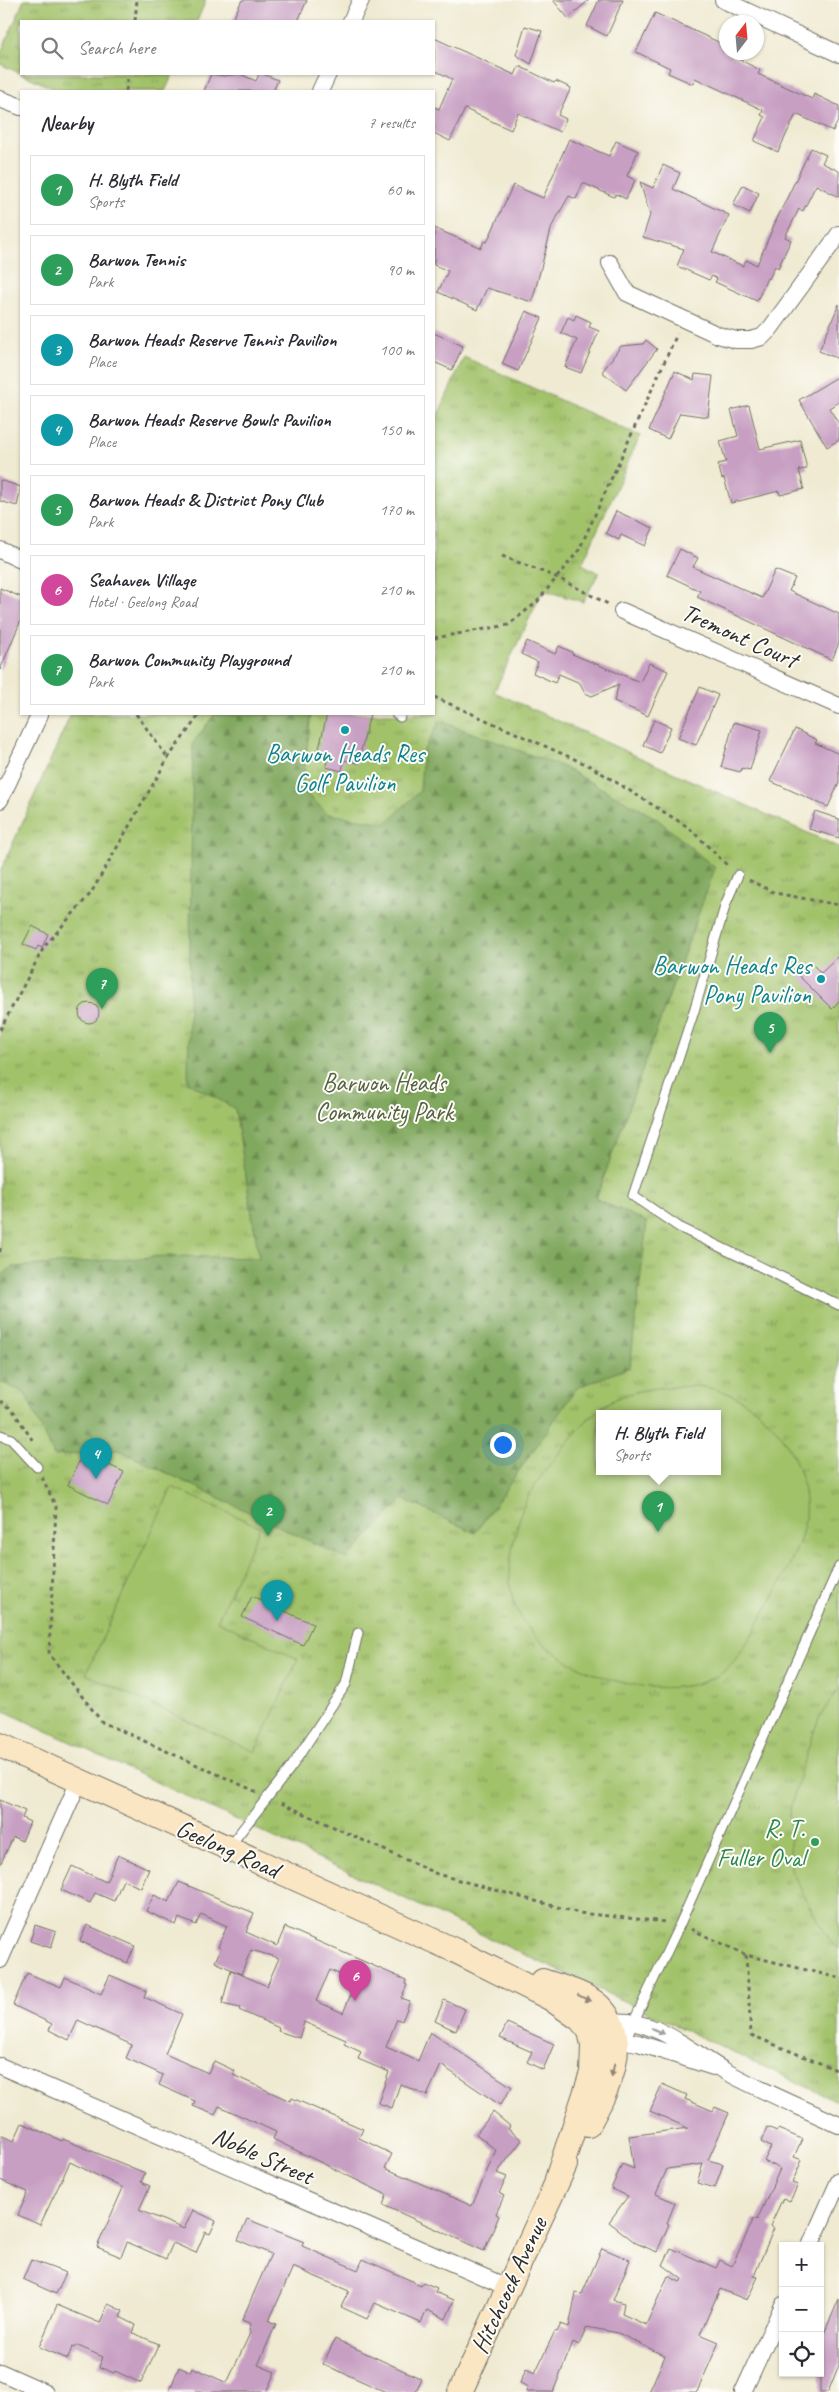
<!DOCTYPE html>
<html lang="en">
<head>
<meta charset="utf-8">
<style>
  :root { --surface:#fff; --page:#f7f7f7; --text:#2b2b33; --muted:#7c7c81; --line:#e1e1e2; --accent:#1a73e8 }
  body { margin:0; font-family:Caveat,sans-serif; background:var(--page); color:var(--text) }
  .controls { position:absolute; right:15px; bottom:15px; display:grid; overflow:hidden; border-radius:0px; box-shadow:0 1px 4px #0004 }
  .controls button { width:45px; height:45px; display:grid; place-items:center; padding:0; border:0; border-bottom:1px solid var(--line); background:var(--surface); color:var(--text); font:25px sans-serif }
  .compass { position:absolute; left:719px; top:15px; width:45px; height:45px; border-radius:50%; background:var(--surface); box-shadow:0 1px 4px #0004; rotate:16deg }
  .you { position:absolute; left:502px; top:1444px; width:18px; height:18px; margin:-12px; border:4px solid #fff; border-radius:50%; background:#1a73e8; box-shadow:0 0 0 8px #1a73e833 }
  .badge { display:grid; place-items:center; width:32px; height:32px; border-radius:50%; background:var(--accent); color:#fff; font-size:16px; font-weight:700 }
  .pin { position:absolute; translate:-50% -41px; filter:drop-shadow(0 1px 2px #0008) }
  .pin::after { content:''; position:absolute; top:26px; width:18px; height:15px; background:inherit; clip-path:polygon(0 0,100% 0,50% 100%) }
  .popup { position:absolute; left:596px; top:1410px; width:125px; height:65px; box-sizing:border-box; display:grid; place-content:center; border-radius:0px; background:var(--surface); filter:drop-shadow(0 1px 4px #0005); font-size:16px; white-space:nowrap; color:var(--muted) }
  .popup b { font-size:19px; color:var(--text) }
  .popup::after { content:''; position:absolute; left:50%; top:100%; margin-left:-10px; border:10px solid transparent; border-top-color:var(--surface) }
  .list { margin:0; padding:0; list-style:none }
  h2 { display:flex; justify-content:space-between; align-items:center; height:65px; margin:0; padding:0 20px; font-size:21px }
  h2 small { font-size:16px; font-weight:400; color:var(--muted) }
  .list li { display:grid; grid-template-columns:32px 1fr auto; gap:15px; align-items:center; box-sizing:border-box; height:70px; margin:0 10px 10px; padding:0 10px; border:1px solid var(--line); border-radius:0px }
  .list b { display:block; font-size:19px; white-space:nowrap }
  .list p { margin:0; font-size:16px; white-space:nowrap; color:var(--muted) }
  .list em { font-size:16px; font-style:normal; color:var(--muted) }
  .icon { flex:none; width:28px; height:28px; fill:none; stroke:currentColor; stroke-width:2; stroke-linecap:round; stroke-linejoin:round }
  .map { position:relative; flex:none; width:839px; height:2392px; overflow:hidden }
  .search { position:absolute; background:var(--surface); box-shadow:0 1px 4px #0004; left:20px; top:20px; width:415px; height:55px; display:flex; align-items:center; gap:12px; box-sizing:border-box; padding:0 18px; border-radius:0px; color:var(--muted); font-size:19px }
  .panel { position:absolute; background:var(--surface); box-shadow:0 1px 4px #0004; left:20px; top:90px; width:415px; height:625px; border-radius:0px }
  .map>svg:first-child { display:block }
  .grass { fill:url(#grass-tufts); stroke:#66764a; fill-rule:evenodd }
  .forest { fill:url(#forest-firs); stroke:#566a44 }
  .garden { fill:#a2c26a; stroke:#66764a; fill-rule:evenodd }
  .building { fill:#c79fc3; fill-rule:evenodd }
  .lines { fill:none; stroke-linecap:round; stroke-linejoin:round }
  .lane-casing { stroke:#706e65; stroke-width:11 }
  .street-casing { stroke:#706e65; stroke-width:18 }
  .secondary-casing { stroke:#706e65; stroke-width:26 }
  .path { stroke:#706e65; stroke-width:3; stroke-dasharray:4 4; stroke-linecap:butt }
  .lane { stroke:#fff; stroke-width:9 }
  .street { stroke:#fff; stroke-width:16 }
  .secondary { stroke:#fbe6c3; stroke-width:24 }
  .oneway { fill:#938877 }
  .oneway2 { fill:#a0a0a0 }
  .culture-dot { fill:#0f9aa8; stroke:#fdfcf7; stroke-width:2 }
  .leisure-dot { fill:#2e9e5b; stroke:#fdfcf7; stroke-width:2 }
  .labels { text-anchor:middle; stroke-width:4; stroke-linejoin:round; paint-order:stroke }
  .street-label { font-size:25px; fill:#2b2b2b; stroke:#fdfcf7 }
  .culture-label { font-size:25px; fill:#0d838f; stroke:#fdfcf7 }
  .park-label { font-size:25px; fill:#556041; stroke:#fdfcf7 }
  .leisure-label { font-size:25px; fill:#27864d; stroke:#fdfcf7; text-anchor:end }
</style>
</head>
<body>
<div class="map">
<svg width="839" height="2392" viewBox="0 0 839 2392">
  <defs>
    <pattern id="grass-tufts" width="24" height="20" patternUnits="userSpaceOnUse" patternTransform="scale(1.25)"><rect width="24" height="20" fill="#a2c26a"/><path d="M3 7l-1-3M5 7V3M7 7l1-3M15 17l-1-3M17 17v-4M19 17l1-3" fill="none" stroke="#849e57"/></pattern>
    <pattern id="forest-firs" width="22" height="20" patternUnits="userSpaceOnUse" patternTransform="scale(1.25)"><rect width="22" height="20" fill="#81a85e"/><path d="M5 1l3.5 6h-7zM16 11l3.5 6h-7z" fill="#6a894e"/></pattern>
  </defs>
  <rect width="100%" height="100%" fill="#fdfcf7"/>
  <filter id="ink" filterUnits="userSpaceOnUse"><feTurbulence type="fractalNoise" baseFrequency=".02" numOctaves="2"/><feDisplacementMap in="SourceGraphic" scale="10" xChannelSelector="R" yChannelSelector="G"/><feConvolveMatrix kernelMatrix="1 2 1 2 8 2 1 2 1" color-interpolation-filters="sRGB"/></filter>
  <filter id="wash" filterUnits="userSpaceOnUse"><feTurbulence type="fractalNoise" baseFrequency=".0096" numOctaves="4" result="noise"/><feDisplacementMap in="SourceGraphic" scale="20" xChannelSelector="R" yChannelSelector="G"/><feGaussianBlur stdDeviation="1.12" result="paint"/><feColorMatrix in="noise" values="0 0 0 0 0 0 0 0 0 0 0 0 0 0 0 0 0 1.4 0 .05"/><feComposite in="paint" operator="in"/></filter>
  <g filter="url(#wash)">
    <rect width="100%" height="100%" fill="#efead1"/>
    <g class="grass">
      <polygon points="24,0 206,0 197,21 21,21 21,74 173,74 165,91 59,91 0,64 0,55"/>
      <path d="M464 357 640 436 582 564 599 573 583 602 543 590 494 692 839 847V2102L0 1709V872L71 714H434V424ZM599 1413H717V1471H599Z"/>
    </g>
    <polygon class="forest" points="215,714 311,714 302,790 328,814 386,823 420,791 423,751 440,721 563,767 656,818 715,868 596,1199 647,1222 630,1367 577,1388 475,1533 403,1499 347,1559 119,1450 54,1456 25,1393 0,1382 0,1277 12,1267 166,1256 259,1258 235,1109 188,1082 193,743"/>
    <g class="garden">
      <path d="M698 1386C707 1388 717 1389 725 1392 776 1412 809 1464 805 1518 802 1547 780 1583 767 1608 756 1627 737 1665 717 1676 658 1707 550 1672 519 1614 502 1584 512 1544 521 1513 527 1493 542 1475 555 1458 571 1439 586 1417 607 1404 633 1387 668 1387 698 1386ZM599 1413H717V1471H599Z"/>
      <polygon points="172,1487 260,1527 217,1621 298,1659 255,1752 86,1674"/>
      <polygon points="839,1688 839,1949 830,1941 810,1907 791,1869 789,1814 801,1769 819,1718"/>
    </g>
    <g id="blocks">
      <g class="building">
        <polygon points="242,0 307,0 298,21 232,21"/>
        <polygon points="553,0 589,0 568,18"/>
        <polygon points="599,0 623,0 607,36 587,26"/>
        <polygon points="655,13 725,45 723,51 760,70 758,74 812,99 814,94 839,106 839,119 833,131 796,114 778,152 754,141 765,117 761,115 763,110 695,78 693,84 668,73 670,68 636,52"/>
        <polygon points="525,26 542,31 531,64 516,55"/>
        <polygon points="434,38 515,75 519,66 554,83 556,81 571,88 558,115 566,119 560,132 518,113 511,130 465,109 450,141 434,133 434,107 439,109 452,79 434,70"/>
        <polygon points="211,74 224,76 240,74 256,81 259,74 263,74 278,80 274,89 279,91 204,91"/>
        <polygon points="569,139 609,156 616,141 638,151 627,176 635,180 626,199 616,194 614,197 583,183 576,199 569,196 552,226 532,302 487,288 477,310 438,292 448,271 434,265 434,228 481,248 484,241 487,242 513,185 543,198"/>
        <polygon points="811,148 826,155 822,163 839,171 839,197 816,185 803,211 799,209 785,237 791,240 778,268 775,266 769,279 767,278 757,301 715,282 717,279 712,276 709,280 677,266 684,249 643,237 650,215 640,182 653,188 663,165 680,173 673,189 729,215 712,252 743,266 746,260 757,265 774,225"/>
        <polygon points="743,185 759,193 750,213 733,205"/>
        <polygon points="839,304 839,359 819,351"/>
        <polygon points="526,311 542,318 518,371 502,364"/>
        <polygon points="576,315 591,322 589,327 599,331 581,373 565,367 577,340 561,333 568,317 574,320"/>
        <polygon points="434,333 463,346 452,370 434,362"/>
        <polygon points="646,340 657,349 626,390 602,372 621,346 643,344"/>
        <polygon points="675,371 694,380 695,374 713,376 708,417 680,413 668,439 649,430"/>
        <polygon points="839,376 839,402 829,408 839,424 839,440 827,447 799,400"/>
        <polygon points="749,405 760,449 800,440 807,469 799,470 804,489 780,495 779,491 731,503 724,478 722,479 718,464 726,462 720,441 738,436 731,410"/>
        <polygon points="0,480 21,487 17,506 0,501"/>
        <polygon points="616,511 653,528 645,546 621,535 619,540 606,533"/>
        <polygon points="680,549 698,558 693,567 762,598 775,570 795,578 789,591 839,614 839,643 832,660 697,597 700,591 667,575"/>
        <polygon points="0,588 21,597 21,620 0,670"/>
        <polygon points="527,641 555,654 559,646 572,652 572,654 640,682 649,663 668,671 648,716 614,701 619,684 592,696 585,693 580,683 559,674 555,683 533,673 538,662 521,654"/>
        <polygon points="700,687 718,695 696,745 678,738"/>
        <polygon points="327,714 370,714 358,763 344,760 342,771 326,767 328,755 318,753"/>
        <polygon points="654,720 671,727 660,753 643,745"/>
        <polygon points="734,722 762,730 750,770 742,768 740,772 721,767"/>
        <polygon points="795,729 817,740 815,743 839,754 839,783 828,807 770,781"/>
        <polygon points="815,811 839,819 839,838 809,829"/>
        <polygon points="32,926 48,934 42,948 38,946 36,950 23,944"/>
        <polygon points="839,956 839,1001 832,1009 798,975 811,963 821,973"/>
        <circle cx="89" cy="1013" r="10"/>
        <polygon points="83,1453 124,1472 108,1505 68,1485"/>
        <polygon points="252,1596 313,1624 303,1645 242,1617"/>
        <polygon points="0,1800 25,1811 22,1818 30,1822 22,1841 13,1837 0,1865"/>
        <polygon points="118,1855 149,1869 141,1888 123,1880 114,1901 95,1893 90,1903 61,1890 72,1866 106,1882"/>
        <path d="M179 1882 254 1913 246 1932 277 1946 285 1927 406 1980 405 1984 407 1985 401 1998 410 2001 402 2021 397 2019 386 2047 418 2061 430 2032 512 2087 500 2105 441 2065 427 2096 400 2084 392 2108 378 2103 389 2072 358 2059 361 2052 344 2044 346 2040 304 2022 299 2038 278 2031 279 2028 239 2010 240 2008 222 2004 231 1970 267 1986 279 1958 251 1950 241 1974 215 1962 221 1948 218 1947 227 1926 201 1914 196 1925 179 1918 176 1925 146 1911 154 1895 169 1902ZM330 1970 356 1982 343 2013 316 2001Z"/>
        <polygon points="35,1925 56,1932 51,1948 30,1941"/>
        <polygon points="87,1925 135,1946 127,1963 80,1941"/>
        <polygon points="27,1973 61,1987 65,1977 101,1994 110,1975 146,1991 144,1997 182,2014 165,2054 208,2073 214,2061 235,2071 233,2075 290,2101 292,2098 363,2129 359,2138 392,2154 385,2168 472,2206 496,2150 476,2134 493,2112 510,2126 508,2129 522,2140 497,2173 507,2177 499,2193 504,2196 496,2214 499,2216 484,2251 383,2205 387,2195 273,2139 276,2132 219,2106 215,2115 193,2106 195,2101 159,2085 163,2075 126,2058 132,2045 78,2020 69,2040 49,2030 52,2024 13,2005"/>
        <polygon points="444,2000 465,2009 456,2031 435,2021"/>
        <polygon points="507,2023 554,2044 543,2070 527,2062 532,2052 500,2038"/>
        <polygon points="662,2084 687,2095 685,2099 713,2111 715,2107 729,2113 708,2160 723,2164 715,2188 697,2183 703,2164 667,2169 656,2194 675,2203 667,2223 669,2224 657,2252 636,2243 609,2222 628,2196 611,2189 622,2164 634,2169 629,2136 688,2128 650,2111"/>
        <polygon points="22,2123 62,2141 63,2139 145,2173 141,2182 150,2186 139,2210 184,2229 193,2210 216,2221 210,2234 205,2232 196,2253 173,2243 166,2259 127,2242 121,2257 97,2247 123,2188 70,2162 40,2225 18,2215 28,2192 0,2180 0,2135 14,2141"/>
        <polygon points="767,2127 777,2131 778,2129 802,2139 794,2157 802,2160 792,2183 798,2185 790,2201 783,2198 770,2226 774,2228 754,2276 758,2277 747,2300 720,2289 700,2334 719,2342 697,2392 649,2392 665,2356 618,2333 587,2327 579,2345 573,2342 553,2392 526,2392 528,2387 520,2383 526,2369 535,2373 555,2331 557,2332 561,2324 569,2327 576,2293 582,2294 602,2248 630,2260 613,2300 624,2303 622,2314 646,2325 668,2276 680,2282 682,2279 663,2265 671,2248 716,2268 720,2260 732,2266 754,2218 757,2220 780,2169 764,2161 771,2147 761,2142"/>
        <polygon points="247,2219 304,2242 302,2246 358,2270 363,2259 421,2285 423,2282 437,2288 435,2292 454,2300 446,2319 427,2310 421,2323 375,2303 367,2319 341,2307 349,2291 293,2267 269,2321 276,2324 258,2365 275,2372 266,2392 169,2392 179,2367 190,2372 192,2367 227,2383 251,2331 249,2330 251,2324 242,2320 271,2254 238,2240"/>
        <polygon points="31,2260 66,2273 56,2294 23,2279"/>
        <polygon points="839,2299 839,2365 828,2392 820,2392 820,2343"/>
        <polygon points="108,2304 123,2311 120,2317 136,2325 133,2333 159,2344 141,2383 115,2371 114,2373 99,2367 103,2357 76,2345 74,2348 72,2347 68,2359 39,2347 57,2305 100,2323"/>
        <polygon points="335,2339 422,2379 416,2392 386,2392 323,2364"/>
      </g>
    </g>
  </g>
  <g filter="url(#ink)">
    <use href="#blocks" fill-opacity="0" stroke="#706e65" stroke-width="1"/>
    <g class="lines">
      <g class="lane-casing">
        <g id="lane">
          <polyline points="396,714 400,717"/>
          <polyline points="738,875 726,903 694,1011 633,1196 679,1227 839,1305"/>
          <polyline points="0,1435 11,1439 37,1467"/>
          <polyline points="228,1848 292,1766 346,1684 358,1633"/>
          <polyline points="625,2040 680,1924 839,1567"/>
        </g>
      </g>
      <g class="street-casing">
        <g id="street">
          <polyline points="723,0 839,54"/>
          <polyline points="351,21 361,0"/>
          <polyline points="320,91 328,74"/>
          <polyline points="0,99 21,107"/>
          <polyline points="610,263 627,293 718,335 736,340 751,340 762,337 770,329 839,234"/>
          <polyline points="0,550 21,560"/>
          <polyline points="622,611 839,706"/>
          <polyline points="0,800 40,714"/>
          <polyline points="0,1960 79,1781"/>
          <path d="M611 2022C655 2017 690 2051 725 2071 761 2091 801 2107 839 2125"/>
          <polyline points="615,2039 638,2043 713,2067"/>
          <polyline points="0,2066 507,2287"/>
          <polyline points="810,2246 839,2181"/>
          <polyline points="0,2372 45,2392"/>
          <polyline points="743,2392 783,2305"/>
        </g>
      </g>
      <g class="secondary-casing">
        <g id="secondary">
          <polyline points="0,1745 456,1951 550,1998 580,2019 590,2031 593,2045 592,2073 557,2179"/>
          <path d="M543 1981C560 1987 585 1993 599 2006 634 2040 607 2090 588 2125"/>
          <polyline points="460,2392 565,2165"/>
        </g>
      </g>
      <g class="path">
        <polyline points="135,21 137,0"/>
        <polyline points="126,91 128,74"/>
        <polyline points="502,556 556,577 608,604"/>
        <polyline points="434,638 508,625 537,602 579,550 677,334"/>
        <polyline points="434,697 590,766 688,827 729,867"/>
        <polyline points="136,714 168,758"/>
        <polyline points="749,880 775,893 839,905"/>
        <polyline points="0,1030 44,947 91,893 168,758 200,714"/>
        <polyline points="0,1248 0,1252"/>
        <polyline points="0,1401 12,1409 33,1441"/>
        <polyline points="42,1477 56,1507 49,1654 102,1722 257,1792"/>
        <polyline points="281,1803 437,1874 579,1913 666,1922"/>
        <polyline points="691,1929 746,1955 839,1978"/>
        <polyline points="746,1955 751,2035 839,2071"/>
      </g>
      <use href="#lane" class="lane"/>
      <use href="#street" class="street"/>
      <use href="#secondary" class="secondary"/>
    </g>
    <defs><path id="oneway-solid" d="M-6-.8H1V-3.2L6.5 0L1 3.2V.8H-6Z" transform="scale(1.25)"/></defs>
    <g class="oneway">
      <use href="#oneway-solid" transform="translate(584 1998) rotate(26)"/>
      <use href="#oneway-solid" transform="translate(613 2070) rotate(102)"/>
    </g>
    <use class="oneway2" href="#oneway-solid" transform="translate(658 2031) rotate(24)"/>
  </g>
  <g class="culture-dot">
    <circle cx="345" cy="730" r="5"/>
    <circle cx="821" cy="979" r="5"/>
  </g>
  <circle class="leisure-dot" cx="815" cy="1842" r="5"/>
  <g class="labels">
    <g class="street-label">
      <text transform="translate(740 635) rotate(24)" y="9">Tremont Court</text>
      <text transform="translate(228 1848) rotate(24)" y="9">Geelong Road</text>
      <text transform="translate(263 2155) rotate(24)" y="9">Noble Street</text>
      <text transform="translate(508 2285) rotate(-65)" y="9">Hitchcock Avenue</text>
    </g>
    <g class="culture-label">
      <text x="345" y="762">Barwon Heads Res<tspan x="345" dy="29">Golf Pavilion</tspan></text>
      <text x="811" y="974" text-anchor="end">Barwon Heads Res<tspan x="811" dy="29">Pony Pavilion</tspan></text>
    </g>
    <g class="park-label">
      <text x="384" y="1091">Barwon Heads<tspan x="384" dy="29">Community Park</tspan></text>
    </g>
    <g class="leisure-label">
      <text x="805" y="1837">R. T.<tspan x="805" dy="29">Fuller Oval</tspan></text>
    </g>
  </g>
</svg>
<div class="controls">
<button>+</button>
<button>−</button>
<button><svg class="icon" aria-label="locate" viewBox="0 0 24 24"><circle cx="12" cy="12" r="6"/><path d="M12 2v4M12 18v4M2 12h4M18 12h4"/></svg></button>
</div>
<svg class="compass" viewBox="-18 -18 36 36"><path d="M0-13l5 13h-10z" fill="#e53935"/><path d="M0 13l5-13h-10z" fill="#7c7c81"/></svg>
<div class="you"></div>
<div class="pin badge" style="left:658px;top:1532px;background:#2e9e5b">1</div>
<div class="popup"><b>H. Blyth Field</b>Sports</div>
<div class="pin badge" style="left:268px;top:1536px;background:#2e9e5b">2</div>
<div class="pin badge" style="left:277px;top:1621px;background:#0f9aa8">3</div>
<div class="pin badge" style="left:96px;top:1479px;background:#0f9aa8">4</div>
<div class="pin badge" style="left:770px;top:1053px;background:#2e9e5b">5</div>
<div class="pin badge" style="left:355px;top:2001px;background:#d1479c">6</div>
<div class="pin badge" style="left:102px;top:1009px;background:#2e9e5b">7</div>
<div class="search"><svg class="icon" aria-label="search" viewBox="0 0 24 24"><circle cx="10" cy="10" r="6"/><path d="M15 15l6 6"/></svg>Search here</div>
<section class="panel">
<h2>Nearby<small>7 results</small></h2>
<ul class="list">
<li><span class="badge" style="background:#2e9e5b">1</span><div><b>H. Blyth Field</b><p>Sports</p></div><em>60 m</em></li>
<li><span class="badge" style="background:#2e9e5b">2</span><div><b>Barwon Tennis</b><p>Park</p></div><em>90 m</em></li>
<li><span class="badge" style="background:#0f9aa8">3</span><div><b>Barwon Heads Reserve Tennis Pavilion</b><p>Place</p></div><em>100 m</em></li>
<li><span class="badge" style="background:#0f9aa8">4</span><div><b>Barwon Heads Reserve Bowls Pavilion</b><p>Place</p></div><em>150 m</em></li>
<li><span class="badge" style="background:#2e9e5b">5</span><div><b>Barwon Heads &amp; District Pony Club</b><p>Park</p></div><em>170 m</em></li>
<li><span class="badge" style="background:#d1479c">6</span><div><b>Seahaven Village</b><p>Hotel · Geelong Road</p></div><em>210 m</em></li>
<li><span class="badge" style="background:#2e9e5b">7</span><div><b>Barwon Community Playground</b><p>Park</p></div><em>210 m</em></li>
</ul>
</section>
</div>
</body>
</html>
